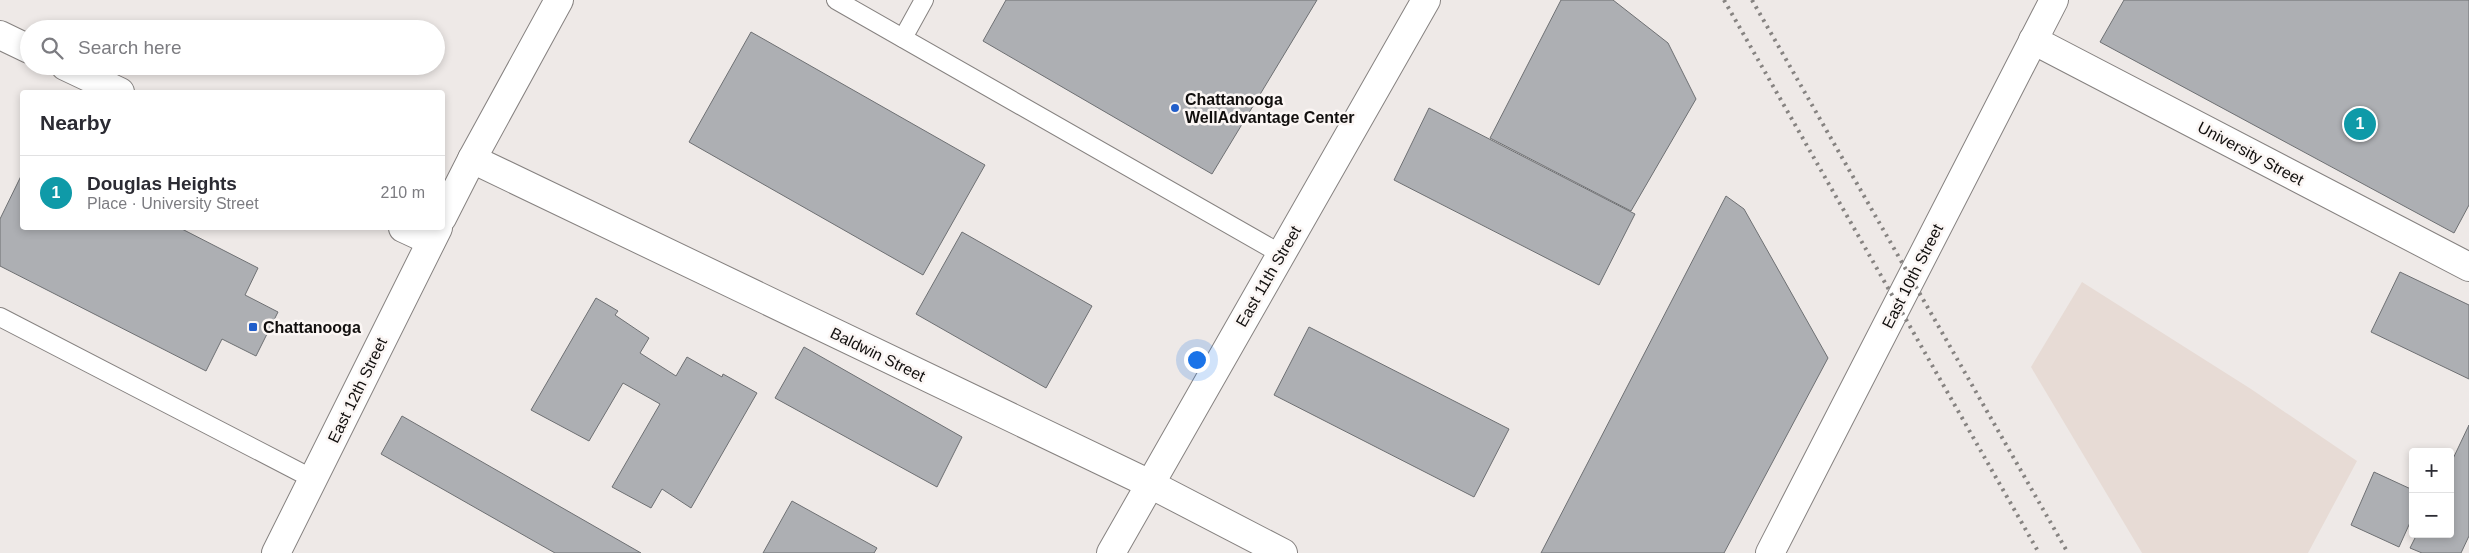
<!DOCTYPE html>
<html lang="en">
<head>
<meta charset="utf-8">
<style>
  :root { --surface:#fff; --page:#f7f7f7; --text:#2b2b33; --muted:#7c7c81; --line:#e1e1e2; --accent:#215eca }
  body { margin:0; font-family:Helvetica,sans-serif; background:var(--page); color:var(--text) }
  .controls { position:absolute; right:15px; bottom:15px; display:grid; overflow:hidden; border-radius:5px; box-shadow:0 2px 8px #0003 }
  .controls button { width:45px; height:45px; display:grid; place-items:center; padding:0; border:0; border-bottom:1px solid var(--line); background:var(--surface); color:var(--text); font:25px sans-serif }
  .you { position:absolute; left:1196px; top:359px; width:18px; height:18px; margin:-12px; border:4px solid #fff; border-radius:50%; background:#1a73e8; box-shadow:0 0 0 8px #1a73e833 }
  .badge { display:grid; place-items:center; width:32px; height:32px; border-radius:50%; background:var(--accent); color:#fff; font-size:16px; font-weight:700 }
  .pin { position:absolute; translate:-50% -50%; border:2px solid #fff; box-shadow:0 1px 5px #0006 }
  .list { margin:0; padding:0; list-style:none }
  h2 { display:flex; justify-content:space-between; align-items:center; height:65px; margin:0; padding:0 20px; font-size:21px }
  h2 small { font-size:16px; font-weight:400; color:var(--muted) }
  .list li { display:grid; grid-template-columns:32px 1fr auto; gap:15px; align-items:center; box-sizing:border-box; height:75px; padding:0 20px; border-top:1px solid var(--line) }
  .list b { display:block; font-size:19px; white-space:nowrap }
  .list p { margin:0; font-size:16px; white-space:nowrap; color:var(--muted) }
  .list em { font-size:16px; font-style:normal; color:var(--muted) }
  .icon { flex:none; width:28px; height:28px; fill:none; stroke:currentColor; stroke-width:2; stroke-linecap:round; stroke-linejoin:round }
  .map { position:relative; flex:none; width:2469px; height:553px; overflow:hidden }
  .search { position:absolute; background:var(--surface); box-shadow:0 2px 8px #0003; left:20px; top:20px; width:425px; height:55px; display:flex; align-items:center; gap:12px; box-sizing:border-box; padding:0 18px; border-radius:28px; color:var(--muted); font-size:19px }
  .panel { position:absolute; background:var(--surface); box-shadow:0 2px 8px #0003; left:20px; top:90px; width:425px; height:140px; border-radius:5px }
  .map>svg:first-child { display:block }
  .built { fill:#e7dbd5 }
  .building { fill:#adafb3; stroke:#6e7073 }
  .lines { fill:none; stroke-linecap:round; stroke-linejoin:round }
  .lane-casing { stroke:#868280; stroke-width:20 }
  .street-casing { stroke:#868280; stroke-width:30 }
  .lane { stroke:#fff; stroke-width:18 }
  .street { stroke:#fff; stroke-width:28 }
  .rail { stroke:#868381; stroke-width:4; stroke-dasharray:2.5 5; stroke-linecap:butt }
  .poi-dot { fill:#215eca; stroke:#fbf6f4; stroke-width:2 }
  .labels { text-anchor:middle; stroke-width:5; stroke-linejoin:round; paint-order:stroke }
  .poi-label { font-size:16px; font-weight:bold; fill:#110f0e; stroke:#fbf6f4; text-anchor:start }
  .street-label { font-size:16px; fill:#110f0e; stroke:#fbf6f4 }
</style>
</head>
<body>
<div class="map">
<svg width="2469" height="553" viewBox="0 0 2469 553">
  <rect width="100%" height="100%" fill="#eee9e7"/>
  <polygon class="built" points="2082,282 2251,389 2357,461 2308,553 2142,553 2031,367"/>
  <g class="building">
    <polygon points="1006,0 1317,0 1212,174 983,41"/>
    <polygon points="1561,0 1613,0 1668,43 1696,99 1631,211 1490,138"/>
    <polygon points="2124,0 2469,0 2469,205 2454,233 2100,42"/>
    <polygon points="751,32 985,165 923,275 689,142"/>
    <polygon points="1429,108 1635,214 1599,285 1394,180"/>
    <polygon points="22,174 22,228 180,228 258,268 245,295 278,312 256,356 222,339 206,371 0,266 0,219"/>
    <polygon points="1726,196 1744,209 1828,358 1724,553 1541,553"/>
    <polygon points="962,232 1092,306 1046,388 916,314"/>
    <polygon points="2400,272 2469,305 2469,379 2371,332"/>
    <polygon points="596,298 618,311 615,315 649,338 640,353 676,376 687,357 722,377 723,374 757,393 691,508 662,489 651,508 612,487 660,404 623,383 589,441 531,410"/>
    <polygon points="1309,327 1509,429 1474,497 1274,395"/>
    <polygon points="804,347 962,437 937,487 775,398"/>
    <polygon points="402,416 641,553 555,553 381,454"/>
    <polygon points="2469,425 2469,536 2461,553 2422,553 2410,548 2417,534 2450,534 2450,465"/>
    <polygon points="2374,472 2413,490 2413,516 2399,547 2351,525"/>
    <polygon points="792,501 877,548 874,553 763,553"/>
  </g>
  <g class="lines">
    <g class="lane-casing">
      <g id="lane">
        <polyline points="836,0 1281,254"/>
        <polyline points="903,38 924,0"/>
        <polyline points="0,317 313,479"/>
      </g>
    </g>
    <g class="street-casing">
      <g id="street">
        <polyline points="0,35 29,49"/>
        <polyline points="2033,40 2469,267"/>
        <polyline points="65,66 120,92"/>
        <polyline points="472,159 1150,484 1283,553"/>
        <polyline points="442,218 472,159 559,0"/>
        <polyline points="403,228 431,241"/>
        <polyline points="276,553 438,228"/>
        <polyline points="1111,553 1426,0"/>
        <polyline points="1770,553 2054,0"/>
      </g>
    </g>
    <use href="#lane" class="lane"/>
    <use href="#street" class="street"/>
    <g class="rail">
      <polyline points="1724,0 2039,553"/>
      <polyline points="1752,0 2068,553"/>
    </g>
  </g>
  <g class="poi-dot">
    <circle cx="1175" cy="108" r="5"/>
    <rect x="248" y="322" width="10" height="10" rx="2.5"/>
  </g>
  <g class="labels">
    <g class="poi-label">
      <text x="1185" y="105">Chattanooga<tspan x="1185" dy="18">WellAdvantage Center</tspan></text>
      <text x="263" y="333">Chattanooga</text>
    </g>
    <g class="street-label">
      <text transform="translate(2251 153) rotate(28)" y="6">University Street</text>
      <text transform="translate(1268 276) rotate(-60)" y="6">East 11th Street</text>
      <text transform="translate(1912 276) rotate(-63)" y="6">East 10th Street</text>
      <text transform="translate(878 354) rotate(26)" y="6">Baldwin Street</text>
      <text transform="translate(357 390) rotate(-64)" y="6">East 12th Street</text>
    </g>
  </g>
</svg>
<div class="controls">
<button>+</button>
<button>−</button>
</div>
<div class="you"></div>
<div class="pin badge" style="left:2360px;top:124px;background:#0f9aa8">1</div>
<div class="search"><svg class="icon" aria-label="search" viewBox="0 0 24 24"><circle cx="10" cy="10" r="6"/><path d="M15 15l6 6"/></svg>Search here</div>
<section class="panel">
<h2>Nearby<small></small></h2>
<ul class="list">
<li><span class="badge" style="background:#0f9aa8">1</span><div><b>Douglas Heights</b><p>Place · University Street</p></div><em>210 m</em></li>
</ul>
</section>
</div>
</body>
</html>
